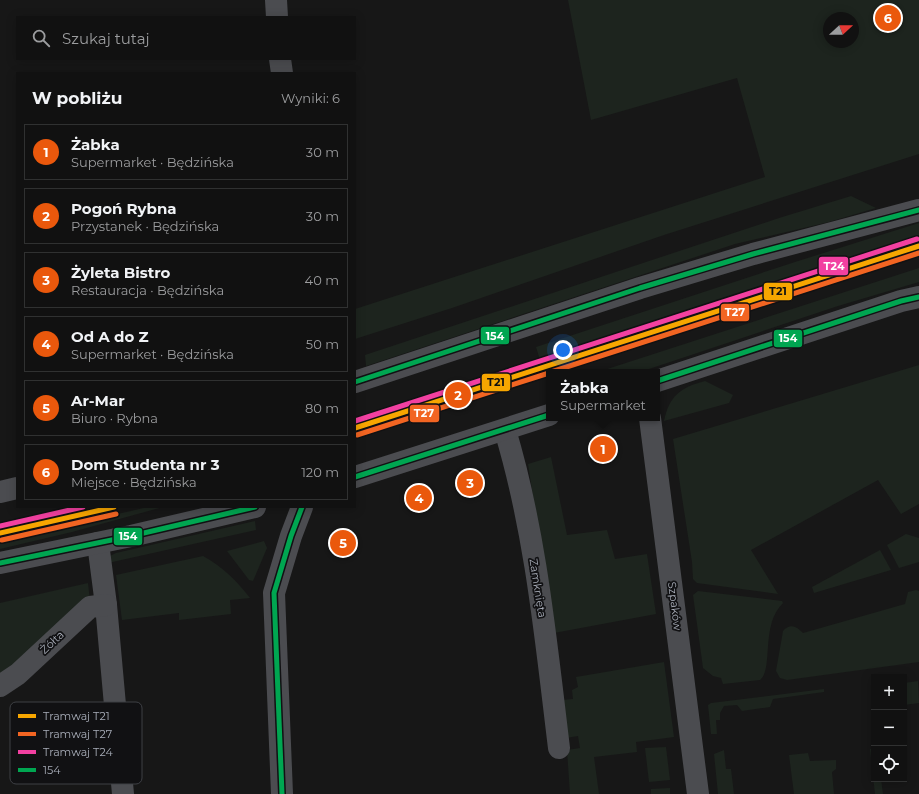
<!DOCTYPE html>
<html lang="pl">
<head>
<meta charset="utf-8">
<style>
  :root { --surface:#111; --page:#1e1f1f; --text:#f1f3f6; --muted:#9c9d9f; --line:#303131; --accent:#ea580c }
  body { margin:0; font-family:Montserrat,sans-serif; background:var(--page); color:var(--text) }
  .controls { position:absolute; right:12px; bottom:12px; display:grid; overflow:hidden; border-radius:0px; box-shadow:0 2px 10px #0003 }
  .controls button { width:36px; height:36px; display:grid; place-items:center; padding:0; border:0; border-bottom:1px solid var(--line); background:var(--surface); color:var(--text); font:20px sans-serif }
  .compass { position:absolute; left:823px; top:12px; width:36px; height:36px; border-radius:50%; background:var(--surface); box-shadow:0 2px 10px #0003; rotate:69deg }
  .you { position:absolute; left:563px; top:350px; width:14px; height:14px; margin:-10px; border:3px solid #fff; border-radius:50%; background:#1a73e8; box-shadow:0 0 0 6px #1a73e833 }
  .badge { display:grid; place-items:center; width:26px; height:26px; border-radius:50%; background:var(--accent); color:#fff; font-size:13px; font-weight:700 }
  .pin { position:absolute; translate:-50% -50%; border:2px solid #fff; box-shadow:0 1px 4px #0006 }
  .popup { position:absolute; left:546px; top:369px; width:114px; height:52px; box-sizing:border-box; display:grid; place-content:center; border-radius:0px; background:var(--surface); filter:drop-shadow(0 1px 3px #0005); font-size:13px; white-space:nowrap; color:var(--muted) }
  .popup b { font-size:15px; color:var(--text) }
  .popup::after { content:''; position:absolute; left:50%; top:100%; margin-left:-8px; border:8px solid transparent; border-top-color:var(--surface) }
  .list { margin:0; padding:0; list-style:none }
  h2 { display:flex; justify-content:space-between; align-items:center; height:52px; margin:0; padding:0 16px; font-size:17px }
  h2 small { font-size:13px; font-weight:400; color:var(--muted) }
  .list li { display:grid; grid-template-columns:26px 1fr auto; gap:12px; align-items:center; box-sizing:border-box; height:56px; margin:0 8px 8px; padding:0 8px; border:1px solid var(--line); border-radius:0px }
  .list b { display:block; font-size:15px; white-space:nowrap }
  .list p { margin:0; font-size:13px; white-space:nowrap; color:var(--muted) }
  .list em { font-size:13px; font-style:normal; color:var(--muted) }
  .icon { flex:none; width:22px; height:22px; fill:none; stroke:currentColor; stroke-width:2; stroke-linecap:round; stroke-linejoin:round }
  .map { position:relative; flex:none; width:919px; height:794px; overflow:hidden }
  .search { position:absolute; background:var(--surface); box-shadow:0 2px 10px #0003; left:16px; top:16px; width:340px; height:44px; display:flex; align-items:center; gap:10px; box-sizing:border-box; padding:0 14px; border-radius:0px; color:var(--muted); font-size:15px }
  .panel { position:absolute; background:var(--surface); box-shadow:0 2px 10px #0003; left:16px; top:72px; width:340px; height:436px; border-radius:0px }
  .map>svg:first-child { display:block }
  .green { fill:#1d241e; fill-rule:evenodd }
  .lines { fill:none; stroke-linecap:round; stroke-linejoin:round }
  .minor { stroke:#4b4c50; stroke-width:22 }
  .bus-1-casing { stroke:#111113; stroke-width:8 }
  .bus-1 { stroke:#00a651; stroke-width:5 }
  .tram-1-casing { stroke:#111113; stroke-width:8 }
  .tram-2-casing { stroke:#111113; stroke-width:8 }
  .tram-3-casing { stroke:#111113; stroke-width:8 }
  .tram-1 { stroke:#f7a600; stroke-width:5 }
  .tram-2 { stroke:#f26522; stroke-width:5 }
  .tram-3 { stroke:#f240a1; stroke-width:5 }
  .labels { text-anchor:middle; stroke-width:3.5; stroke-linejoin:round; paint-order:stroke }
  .street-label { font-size:11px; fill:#a8adb8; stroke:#111113 }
  .key { fill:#111113; stroke:#3e4045; stroke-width:1 }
  .key-label { font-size:11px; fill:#a8adb8 }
  .line-badge { stroke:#111113; stroke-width:1.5 }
  .badge-label { font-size:11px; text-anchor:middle; font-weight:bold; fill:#fff }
  .pale-badge-label { font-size:11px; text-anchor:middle; font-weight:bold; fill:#111 }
</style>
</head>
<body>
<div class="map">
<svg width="919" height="794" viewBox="0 0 919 794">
  <rect width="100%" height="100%" fill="#171717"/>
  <g class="green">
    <path d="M568 0H919V154L664 235 452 308 355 339V309L765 177 737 78 591 120ZM829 18H853V42H829Z"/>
    <polygon points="851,196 876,208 829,222 735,244 366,366 365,355 779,218"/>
    <polygon points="919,223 919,237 540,360 536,347 795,262"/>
    <polygon points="919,268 919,282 838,306 640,372 598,372"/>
    <polygon points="919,365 919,504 901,514 878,480 751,550 778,594 697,583 693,579 692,562 673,439"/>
    <path d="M705 381 733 395 729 403 664 421C669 396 681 387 705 381Z"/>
    <polygon points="551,457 567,535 607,530 615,559 647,554 656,614 554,633 528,464"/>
    <polygon points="148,507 163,507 72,532 0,549 0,541"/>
    <polygon points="255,521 256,530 108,563 108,557 116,553"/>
    <polygon points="906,534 919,538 919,562 899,568 887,545"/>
    <polygon points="264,541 267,548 253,581 249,580 227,551"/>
    <polygon points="880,550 891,570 814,593 812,587"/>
    <path d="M203 556C223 567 236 580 250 598L230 600 231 614 179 620V613L122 620 116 575Z"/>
    <polygon points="88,583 90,601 0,679 0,603"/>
    <path d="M916 590 919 591V662L787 680 780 678 776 671 783 631C790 623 796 626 803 633L905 604 908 592Z"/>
    <path d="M698 591 782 601 783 603C760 625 774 669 760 680L723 684 721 678 713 676 703 668 693 595Z"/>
    <polygon points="664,662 674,737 636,742 637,752 594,757 599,794 570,794 567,750 580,748 578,736 566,738 562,700 573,699 572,690 578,687 576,677"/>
    <polygon points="918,681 919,703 904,705 904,683"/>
    <polygon points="824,689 824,692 773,699 770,707 742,711 737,705 724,706 720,713 720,720 716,720 717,734 711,734 708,705 711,703"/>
    <polygon points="666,747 670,780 649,782 645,748"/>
    <polygon points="870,749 874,749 874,779 881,779 883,794 875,794"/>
    <polygon points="724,750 726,769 731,769 734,794 718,794 714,754"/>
    <polygon points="808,753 810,761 836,760 836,769 832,772 834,794 794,794 789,755"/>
    <polygon points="670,788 670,794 651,794 651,789"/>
  </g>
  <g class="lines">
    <g class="minor">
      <polyline points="276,0 277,17"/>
      <polyline points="280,59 282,73"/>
      <polyline points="657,381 901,301 919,297"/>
      <polyline points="355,382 640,288 753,254 919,210"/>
      <polyline points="650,418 698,794"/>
      <path d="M505 430C536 533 546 642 559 748"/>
      <polyline points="355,477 549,415"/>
      <polyline points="0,492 17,488"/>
      <polyline points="98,543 106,605 123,794"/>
      <polyline points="0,563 131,536 255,507"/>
      <polyline points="0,686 18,674 90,607 106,605"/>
      <polyline points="282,794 274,593 291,536 302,507"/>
    </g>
    <g class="bus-1-casing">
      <g id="bus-1">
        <polyline points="657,381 901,301 919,297"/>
        <polyline points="355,382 640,288 753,254 919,210"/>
        <polyline points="355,477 549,415"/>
        <polyline points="0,563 131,536 255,507"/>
        <polyline points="282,794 274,593 291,536 302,507"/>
      </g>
    </g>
    <use href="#bus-1" class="bus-1"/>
    <g class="tram-1-casing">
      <g id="tram-1">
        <polyline points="355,428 919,246"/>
        <polyline points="0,533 114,507"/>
      </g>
    </g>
    <g class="tram-2-casing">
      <g id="tram-2">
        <polyline points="551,372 919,253"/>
        <polyline points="357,435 549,373"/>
        <polyline points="2,540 116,514"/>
      </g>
    </g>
    <g class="tram-3-casing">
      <g id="tram-3">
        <polyline points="355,421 917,239"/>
        <polyline points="0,526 83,507"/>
      </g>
    </g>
    <use href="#tram-1" class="tram-1"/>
    <use href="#tram-2" class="tram-2"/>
    <use href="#tram-3" class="tram-3"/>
  </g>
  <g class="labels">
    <g class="street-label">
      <text transform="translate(538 588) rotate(81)" y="4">Zamknięta</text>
      <text transform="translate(675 606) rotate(83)" y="4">Szpaków</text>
      <text transform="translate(52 642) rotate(-43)" y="4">Żółta</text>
    </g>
  </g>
  <rect x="10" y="702" width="132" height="82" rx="6" class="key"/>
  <rect x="18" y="714" width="18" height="4" fill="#f7a600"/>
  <rect x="18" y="732" width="18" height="4" fill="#f26522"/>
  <rect x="18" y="750" width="18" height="4" fill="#f240a1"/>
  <rect x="18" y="768" width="18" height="4" fill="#00a651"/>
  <g class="key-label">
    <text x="43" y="720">Tramwaj T21</text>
    <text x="43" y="738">Tramwaj T27</text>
    <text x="43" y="756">Tramwaj T24</text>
    <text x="43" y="774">154</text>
  </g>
  <g class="line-badge">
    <rect x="818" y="256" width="31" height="20" rx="4" fill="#f240a1"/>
    <rect x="763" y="282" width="30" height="19" rx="4" fill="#f7a600"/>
    <rect x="720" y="303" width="30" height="19" rx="4" fill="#f26522"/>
    <rect x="480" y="326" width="30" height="19" rx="4" fill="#00a651"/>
    <rect x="773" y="329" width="30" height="19" rx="4" fill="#00a651"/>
    <rect x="481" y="373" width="30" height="19" rx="4" fill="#f7a600"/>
    <rect x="409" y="404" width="31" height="19" rx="4" fill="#f26522"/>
    <rect x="113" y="527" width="30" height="19" rx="4" fill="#00a651"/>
  </g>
  <g class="badge-label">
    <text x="834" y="270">T24</text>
    <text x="735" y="316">T27</text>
    <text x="495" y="340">154</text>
    <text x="788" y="342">154</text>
    <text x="424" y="417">T27</text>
    <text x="128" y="540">154</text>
  </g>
  <g class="pale-badge-label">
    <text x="778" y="295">T21</text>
    <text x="496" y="386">T21</text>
  </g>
</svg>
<div class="controls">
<button>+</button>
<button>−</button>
<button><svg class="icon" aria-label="locate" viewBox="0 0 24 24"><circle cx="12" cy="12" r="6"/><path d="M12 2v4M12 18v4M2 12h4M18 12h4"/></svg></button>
</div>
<svg class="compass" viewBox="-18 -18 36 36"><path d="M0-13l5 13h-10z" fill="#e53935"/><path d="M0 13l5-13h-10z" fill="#9c9d9f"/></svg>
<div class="you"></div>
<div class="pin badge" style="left:603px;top:449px">1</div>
<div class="popup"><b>Żabka</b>Supermarket</div>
<div class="pin badge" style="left:458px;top:395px">2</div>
<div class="pin badge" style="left:470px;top:483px">3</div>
<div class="pin badge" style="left:419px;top:498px">4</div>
<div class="pin badge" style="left:343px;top:543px">5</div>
<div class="pin badge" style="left:888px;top:18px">6</div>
<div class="search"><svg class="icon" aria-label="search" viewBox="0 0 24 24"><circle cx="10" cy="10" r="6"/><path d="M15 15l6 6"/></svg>Szukaj tutaj</div>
<section class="panel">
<h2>W pobliżu<small>Wyniki: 6</small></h2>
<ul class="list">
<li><span class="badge">1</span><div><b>Żabka</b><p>Supermarket · Będzińska</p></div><em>30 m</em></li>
<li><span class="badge">2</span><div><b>Pogoń Rybna</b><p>Przystanek · Będzińska</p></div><em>30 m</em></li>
<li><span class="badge">3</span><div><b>Żyleta Bistro</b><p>Restauracja · Będzińska</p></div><em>40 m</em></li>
<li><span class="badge">4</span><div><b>Od A do Z</b><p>Supermarket · Będzińska</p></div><em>50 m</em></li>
<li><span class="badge">5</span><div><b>Ar-Mar</b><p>Biuro · Rybna</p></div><em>80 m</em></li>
<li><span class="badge">6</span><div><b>Dom Studenta nr 3</b><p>Miejsce · Będzińska</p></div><em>120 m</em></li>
</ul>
</section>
</div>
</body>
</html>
